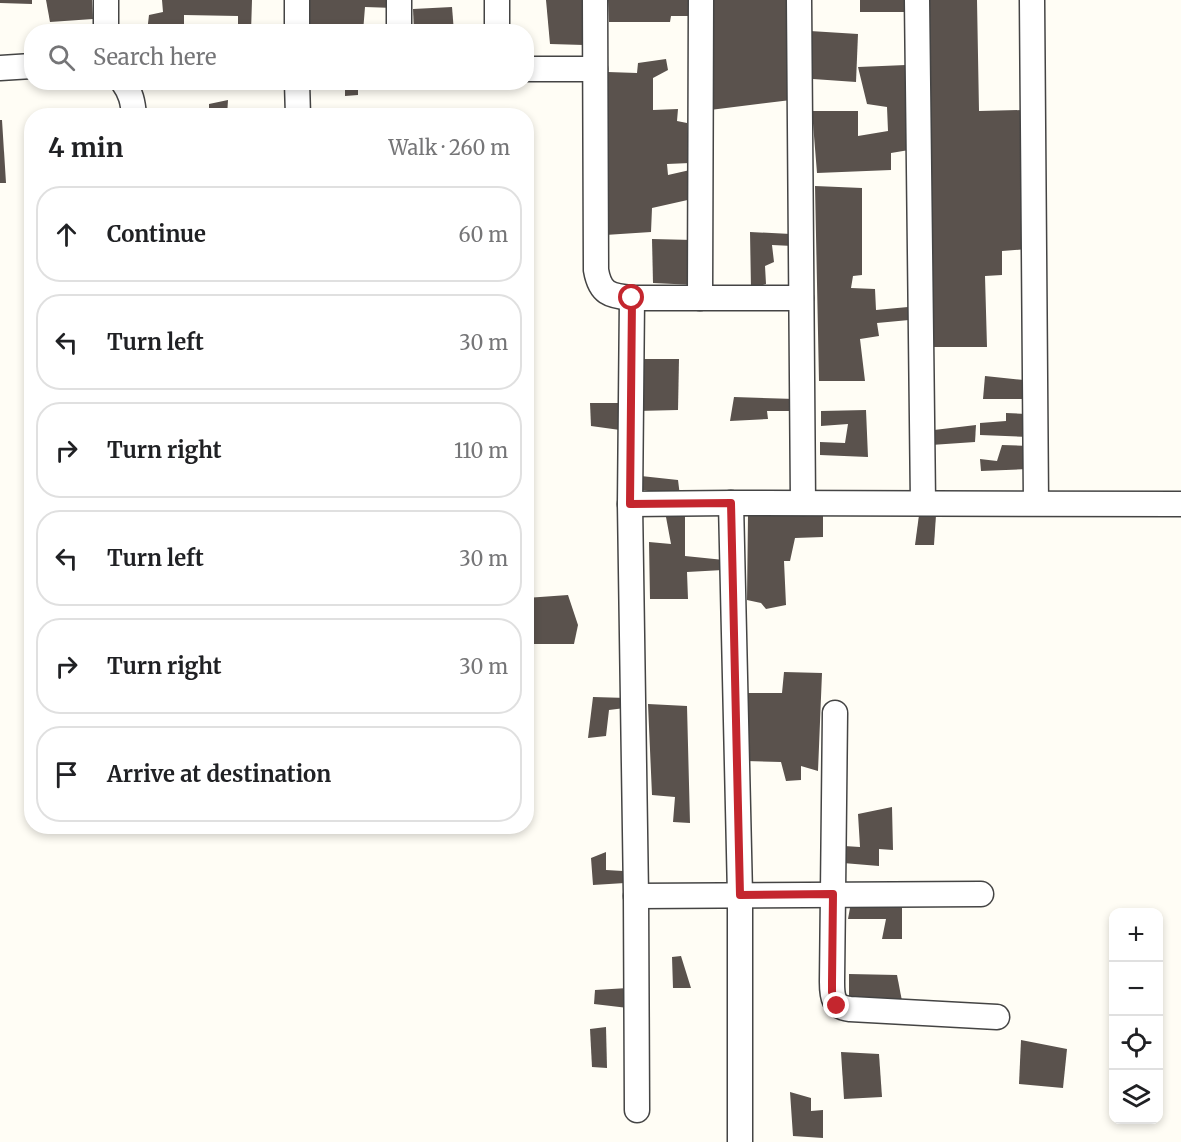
<!DOCTYPE html>
<html lang="en">
<head>
<meta charset="utf-8">
<style>
  :root { --surface:#fff; --page:#f2f2f2; --text:#202124; --muted:#757577; --line:#e0e0e0 }
  body { margin:0; font-family:Merriweather,serif; background:var(--page); color:var(--text) }
  .controls { position:absolute; right:18px; bottom:18px; display:grid; overflow:hidden; border-radius:12px; box-shadow:0 3px 9px #0003 }
  .controls button { width:54px; height:54px; display:grid; place-items:center; padding:0; border:0; border-bottom:2px solid var(--line); background:var(--surface); color:var(--text); font:30px sans-serif }
  .stop { position:absolute; width:18px; height:18px; margin:-14px; border:4px solid #c4262e; border-radius:50%; background:#fff }
  .stop.end { background:#c4262e; border-color:#fff; box-shadow:0 2px 6px #0008 }
  .list { margin:0; padding:0; list-style:none }
  h2 { display:flex; justify-content:space-between; align-items:center; height:78px; margin:0; padding:0 24px; font-size:26px }
  h2 small { font-size:20px; font-weight:400; color:var(--muted) }
  .list li { display:grid; grid-template-columns:39px 1fr auto; gap:18px; align-items:center; box-sizing:border-box; height:96px; margin:0 12px 12px; padding:0 12px; border:2px solid var(--line); border-radius:24px }
  .list b { display:block; font-size:22px; white-space:nowrap }
  .list em { font-size:20px; font-style:normal; color:var(--muted) }
  .icon { flex:none; width:33px; height:33px; fill:none; stroke:currentColor; stroke-width:2; stroke-linecap:round; stroke-linejoin:round }
  .map { position:relative; flex:none; width:1181px; height:1142px; overflow:hidden }
  .search { position:absolute; background:var(--surface); box-shadow:0 3px 9px #0003; left:24px; top:24px; width:510px; height:66px; display:flex; align-items:center; gap:15px; box-sizing:border-box; padding:0 21px; border-radius:24px; color:var(--muted); font-size:22px }
  .panel { position:absolute; background:var(--surface); box-shadow:0 3px 9px #0003; left:24px; top:108px; width:510px; height:726px; border-radius:24px }
  .map>svg:first-child { display:block }
  .building { fill:#5a524d }
  .lines { fill:none; stroke-linecap:round; stroke-linejoin:round }
  .minor-casing { stroke:#444; stroke-width:27 }
  .minor { stroke:#fff; stroke-width:24 }
  .route { stroke:#c4262e; stroke-width:8 }
</style>
</head>
<body>
<div class="map">
<svg width="1181" height="1142" viewBox="0 0 1181 1142">
  <rect width="100%" height="100%" fill="#fffdf5"/>
  <g class="building">
    <polygon points="0,0 32,0 32,4 0,3"/>
    <polygon points="46,0 92,0 93,19 50,22"/>
    <polygon points="162,0 252,0 251,32 238,32 238,16 184,15 184,32 147,32 149,15 163,12"/>
    <polygon points="303,0 393,0 394,8 365,7 363,32 303,32"/>
    <polygon points="546,0 584,0 584,45 550,44"/>
    <polygon points="608,0 692,0 694,16 671,16 670,22 609,22"/>
    <polygon points="708,0 793,0 791,100 710,110"/>
    <polygon points="860,0 907,0 906,12 860,12"/>
    <polygon points="924,0 977,0 979,111 1022,110 1027,249 1002,251 1002,275 985,276 987,347 929,347 930,167 932,144"/>
    <polygon points="452,7 454,32 414,32 413,9"/>
    <polygon points="810,31 858,34 856,82 813,79"/>
    <polygon points="666,59 668,70 653,78 653,110 678,109 677,121 687,123 690,163 667,164 668,175 690,170 692,199 652,208 651,232 605,235 608,72 637,73 638,63"/>
    <polygon points="906,65 909,150 891,153 891,170 817,173 812,111 858,111 858,136 888,131 887,107 867,104 858,67"/>
    <polygon points="177,82 215,82 216,84 176,89"/>
    <polygon points="345,82 358,82 358,95 345,96"/>
    <polygon points="228,100 227,116 209,116 209,104"/>
    <polygon points="0,120 2,120 6,183 0,183"/>
    <polygon points="815,186 862,188 862,275 853,276 851,288 875,289 876,310 908,307 909,320 877,323 879,336 860,339 865,381 819,381"/>
    <polygon points="750,232 791,234 793,246 772,245 774,262 765,266 766,284 751,289"/>
    <polygon points="652,239 693,240 695,285 653,283"/>
    <polygon points="639,359 679,359 678,410 637,411"/>
    <polygon points="985,376 1024,380 1025,399 983,399"/>
    <polygon points="734,397 795,399 796,411 767,411 768,419 730,421"/>
    <polygon points="590,403 620,403 620,430 591,426"/>
    <polygon points="866,410 868,457 820,455 820,442 845,443 848,424 821,426 821,411"/>
    <polygon points="1006,413 1026,414 1028,437 980,435 980,423 1006,421"/>
    <polygon points="976,425 975,442 931,445 934,430"/>
    <polygon points="1002,445 1028,446 1027,469 981,471 980,459 997,461"/>
    <polygon points="641,476 678,480 680,496 642,490"/>
    <polygon points="823,511 823,537 795,538 790,561 784,561 786,605 766,609 761,603 747,600 748,515"/>
    <polygon points="685,514 685,556 724,560 723,570 687,572 688,599 650,599 649,542 671,544 666,517"/>
    <polygon points="919,515 936,515 934,545 915,545"/>
    <polygon points="568,595 578,625 574,644 526,644 526,598"/>
    <polygon points="784,672 822,673 818,771 801,766 801,780 786,781 781,762 746,761 744,693 782,693"/>
    <polygon points="593,697 627,698 625,708 609,710 606,736 588,738"/>
    <polygon points="648,704 687,706 690,823 673,822 675,797 652,795"/>
    <polygon points="892,807 893,850 879,849 879,866 843,863 844,846 860,847 858,814"/>
    <polygon points="606,852 606,870 623,871 625,883 593,885 591,858"/>
    <polygon points="902,905 902,939 882,939 886,919 848,919 850,908"/>
    <polygon points="681,956 691,988 673,988 672,957"/>
    <polygon points="849,974 897,975 902,1001 849,1001"/>
    <polygon points="628,988 628,1008 594,1004 595,990"/>
    <polygon points="606,1027 607,1068 592,1067 590,1029"/>
    <polygon points="1021,1040 1067,1049 1063,1088 1019,1084"/>
    <polygon points="841,1052 879,1054 882,1097 844,1099"/>
    <polygon points="790,1092 811,1098 811,1111 823,1110 823,1138 793,1136"/>
  </g>
  <g class="lines">
    <g class="minor-casing">
      <g id="minor">
        <polyline points="399,0 399,32"/>
        <polyline points="497,0 497,32"/>
        <path d="M595 0 596 270C600 293 609 296 632 298H801"/>
        <polyline points="799,0 803,503"/>
        <polyline points="917,0 923,503"/>
        <polyline points="1032,0 1036,503"/>
        <polyline points="106,32 106,0"/>
        <polyline points="297,32 297,0"/>
        <polyline points="0,68 32,66"/>
        <polyline points="526,69 595,69"/>
        <path d="M123 82C131 93 133 102 134 116"/>
        <polyline points="297,82 298,116"/>
        <polyline points="632,298 630,504 636,896 637,1110"/>
        <polyline points="700,298 701,0"/>
        <polyline points="731,503 740,895 740,1142"/>
        <polyline points="630,504 731,503 1181,504"/>
        <path d="M835 713 832 982C832 997 833 1007 850 1009L997 1017"/>
        <polyline points="636,896 981,894"/>
      </g>
    </g>
    <use href="#minor" class="minor"/>
  </g>
  <g class="lines">
    <polyline class="route" points="632,298 630,504 731,503 740,895 833,894 832,982 832,992 837,1006"/>
  </g>
</svg>
<div class="controls">
<button>+</button>
<button>−</button>
<button><svg class="icon" aria-label="locate" viewBox="0 0 24 24"><circle cx="12" cy="12" r="6"/><path d="M12 2v4M12 18v4M2 12h4M18 12h4"/></svg></button>
<button><svg class="icon" aria-label="layers" viewBox="0 0 24 24"><path d="M12 4l9 5-9 5-9-5zM3 14l9 5 9-5"/></svg></button>
</div>
<div class="stop" style="left:632px;top:298px"></div>
<div class="stop end" style="left:837px;top:1006px"></div>
<div class="search"><svg class="icon" aria-label="search" viewBox="0 0 24 24"><circle cx="10" cy="10" r="6"/><path d="M15 15l6 6"/></svg>Search here</div>
<section class="panel">
<h2>4 min<small>Walk · 260 m</small></h2>
<ul class="list">
<li><svg class="icon" aria-label="ahead" viewBox="0 0 24 24"><path d="M12 20V5M6 11l6-6 6 6"/></svg><div><b>Continue</b></div><em>60 m</em></li>
<li><svg class="icon" aria-label="left" viewBox="0 0 24 24"><path d="M17 20v-9H6M10 6l-5 5 5 5"/></svg><div><b>Turn left</b></div><em>30 m</em></li>
<li><svg class="icon" aria-label="right" viewBox="0 0 24 24"><path d="M7 20v-9h11M14 6l5 5-5 5"/></svg><div><b>Turn right</b></div><em>110 m</em></li>
<li><svg class="icon" aria-label="left" viewBox="0 0 24 24"><path d="M17 20v-9H6M10 6l-5 5 5 5"/></svg><div><b>Turn left</b></div><em>30 m</em></li>
<li><svg class="icon" aria-label="right" viewBox="0 0 24 24"><path d="M7 20v-9h11M14 6l5 5-5 5"/></svg><div><b>Turn right</b></div><em>30 m</em></li>
<li><svg class="icon" aria-label="arrive" viewBox="0 0 24 24"><path d="M6 21V4h12l-3 4 3 4H6"/></svg><div><b>Arrive at destination</b></div></li>
</ul>
</section>
</div>
</body>
</html>
